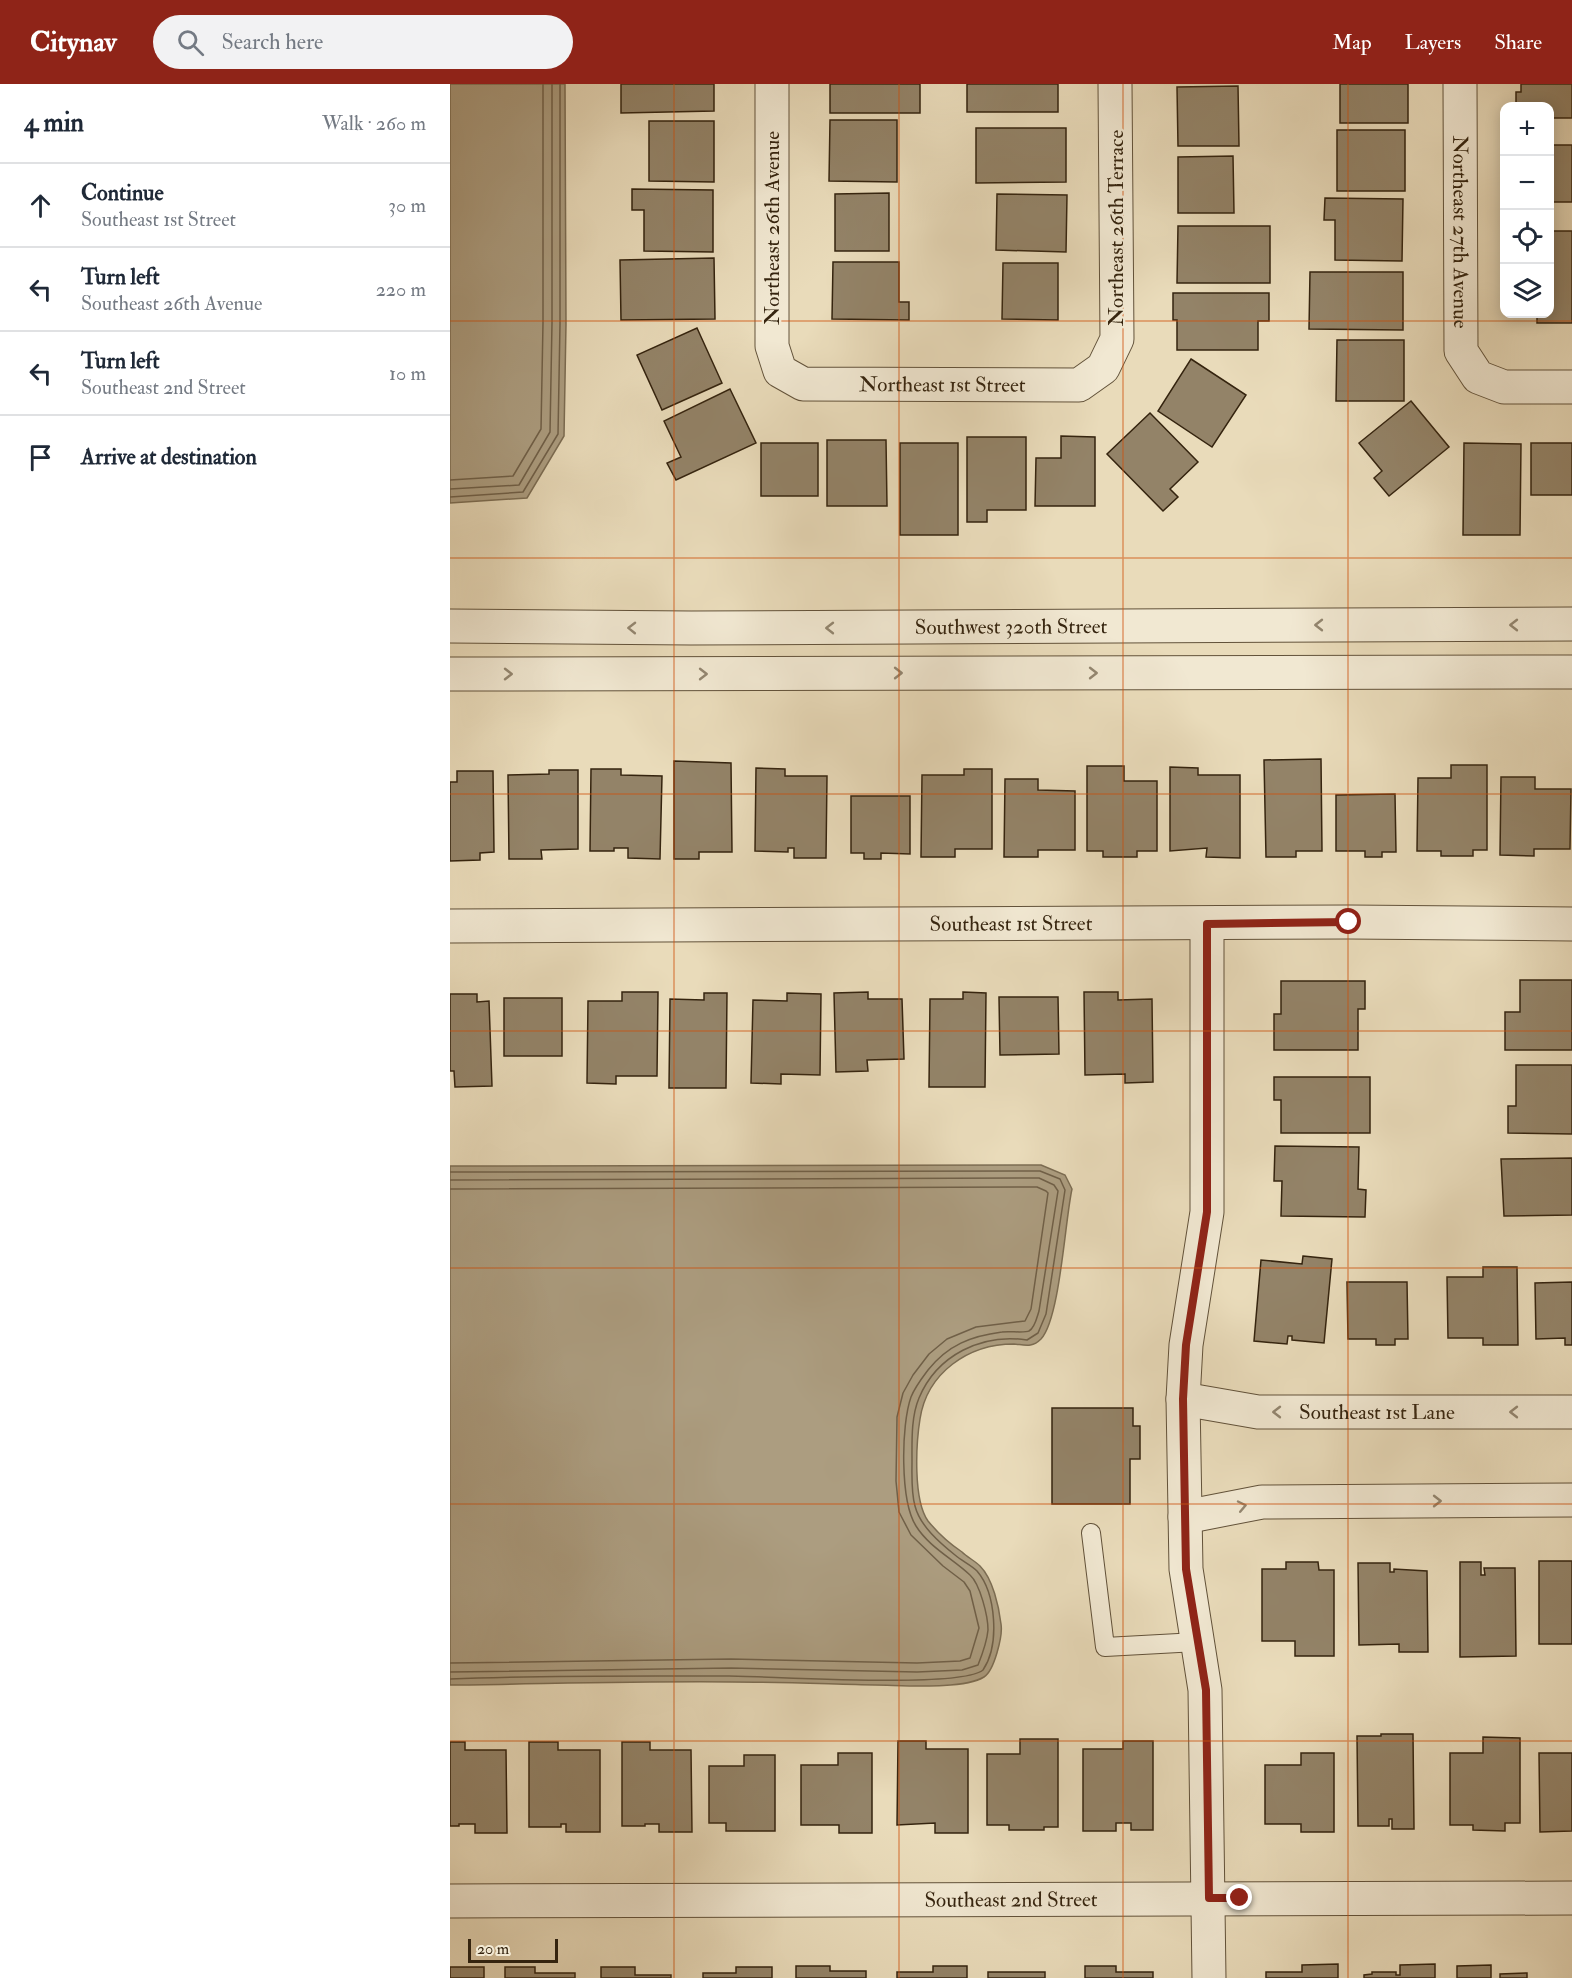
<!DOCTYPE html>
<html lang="en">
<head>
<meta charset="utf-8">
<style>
  :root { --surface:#fff; --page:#f2f2f3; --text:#1f2937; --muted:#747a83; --line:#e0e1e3; --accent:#8f2418 }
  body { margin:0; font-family:"IM FELL Double Pica",serif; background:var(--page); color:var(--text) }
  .controls { position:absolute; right:18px; top:18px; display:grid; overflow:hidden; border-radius:12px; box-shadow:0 3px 15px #0003 }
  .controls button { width:54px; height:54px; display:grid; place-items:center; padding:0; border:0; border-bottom:2px solid var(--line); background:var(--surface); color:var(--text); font:30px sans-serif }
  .scale { position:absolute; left:18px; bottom:15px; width:90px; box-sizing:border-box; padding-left:6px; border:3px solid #35240f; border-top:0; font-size:16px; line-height:21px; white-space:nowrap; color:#35240f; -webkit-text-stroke:4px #f1e8d2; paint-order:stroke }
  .stop { position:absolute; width:18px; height:18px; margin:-14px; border:4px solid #8f2418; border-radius:50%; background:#fff }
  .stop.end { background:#8f2418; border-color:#fff; box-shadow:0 2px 6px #0008 }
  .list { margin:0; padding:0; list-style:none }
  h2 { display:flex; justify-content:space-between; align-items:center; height:78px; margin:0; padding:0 24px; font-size:26px }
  h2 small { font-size:20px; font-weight:400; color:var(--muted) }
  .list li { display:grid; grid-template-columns:39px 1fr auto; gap:18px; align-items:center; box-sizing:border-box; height:84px; padding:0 24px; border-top:2px solid var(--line) }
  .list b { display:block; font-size:22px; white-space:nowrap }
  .list p { margin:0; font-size:20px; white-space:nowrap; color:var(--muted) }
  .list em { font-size:20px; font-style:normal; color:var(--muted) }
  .icon { flex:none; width:33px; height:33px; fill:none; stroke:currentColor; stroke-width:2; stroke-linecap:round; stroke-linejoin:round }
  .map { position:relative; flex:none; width:1122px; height:1894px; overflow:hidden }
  header { display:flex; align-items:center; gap:36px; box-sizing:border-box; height:84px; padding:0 30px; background:var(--accent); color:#fff }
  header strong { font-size:28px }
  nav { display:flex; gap:33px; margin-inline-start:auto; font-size:21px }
  .search { width:420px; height:54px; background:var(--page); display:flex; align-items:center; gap:15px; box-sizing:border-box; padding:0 21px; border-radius:33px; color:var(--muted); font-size:22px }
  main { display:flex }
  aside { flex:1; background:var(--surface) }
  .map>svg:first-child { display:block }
  .water { fill:#ac9d80; stroke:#7c6d53; stroke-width:1.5 }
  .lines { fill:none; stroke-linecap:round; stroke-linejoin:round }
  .shore { stroke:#706048; stroke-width:1.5 }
  .building { fill:#938368; stroke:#35240f; stroke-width:1.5 }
  .service-casing { stroke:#62523a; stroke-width:20 }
  .minor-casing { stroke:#62523a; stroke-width:35 }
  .tertiary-casing { stroke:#62523a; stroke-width:35 }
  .service { stroke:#f1e8d2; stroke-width:18 }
  .minor { stroke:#f1e8d2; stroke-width:33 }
  .tertiary { stroke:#f1e8d2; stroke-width:33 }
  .oneway { stroke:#938670 }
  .route { stroke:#8f2418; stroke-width:8 }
  .grid { fill:none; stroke:#cd510c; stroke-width:1.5; stroke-opacity:0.55 }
  .labels { text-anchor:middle; stroke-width:4.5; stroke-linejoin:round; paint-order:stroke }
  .street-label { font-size:21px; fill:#35240f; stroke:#f1e8d2 }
</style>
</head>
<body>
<header>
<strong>Citynav</strong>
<div class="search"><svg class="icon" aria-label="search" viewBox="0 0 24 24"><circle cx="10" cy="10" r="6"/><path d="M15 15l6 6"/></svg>Search here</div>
<nav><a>Map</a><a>Layers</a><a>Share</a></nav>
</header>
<main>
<aside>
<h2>4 min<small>Walk · 260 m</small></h2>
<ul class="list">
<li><svg class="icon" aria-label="ahead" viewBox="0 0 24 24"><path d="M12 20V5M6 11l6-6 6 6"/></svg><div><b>Continue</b><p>Southeast 1st Street</p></div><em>30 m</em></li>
<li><svg class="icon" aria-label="left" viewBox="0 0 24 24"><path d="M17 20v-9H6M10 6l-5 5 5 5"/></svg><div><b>Turn left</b><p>Southeast 26th Avenue</p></div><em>220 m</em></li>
<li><svg class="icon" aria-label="left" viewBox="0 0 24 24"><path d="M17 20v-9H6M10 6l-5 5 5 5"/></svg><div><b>Turn left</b><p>Southeast 2nd Street</p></div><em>10 m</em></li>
<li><svg class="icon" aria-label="arrive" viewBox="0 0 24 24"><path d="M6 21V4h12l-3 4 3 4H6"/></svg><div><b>Arrive at destination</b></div></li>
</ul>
</aside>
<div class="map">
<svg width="1122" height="1894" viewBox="0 0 1122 1894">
  <rect width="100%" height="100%" fill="#e9dbba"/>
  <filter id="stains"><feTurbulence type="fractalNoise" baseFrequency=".00333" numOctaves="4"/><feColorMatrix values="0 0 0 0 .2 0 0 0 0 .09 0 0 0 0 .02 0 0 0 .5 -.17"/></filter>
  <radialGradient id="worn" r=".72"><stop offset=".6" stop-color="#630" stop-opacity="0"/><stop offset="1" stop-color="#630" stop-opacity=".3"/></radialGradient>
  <g class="water">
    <polygon points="0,0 115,0 116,240 114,352 77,414 0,419"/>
    <path d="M591 1081 615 1091 622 1105C615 1136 610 1235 591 1255 582 1264 575 1261 564 1260 518 1260 477 1289 470 1335 466 1360 463 1416 478 1437 487 1448 500 1460 512 1468 517 1473 525 1477 530 1482 543 1495 549 1523 551 1540 553 1552 544 1587 534 1593 513 1606 451 1601 425 1601 378 1600 330 1598 282 1598 188 1597 94 1600 0 1601V1082Z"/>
  </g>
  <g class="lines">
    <g class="shore">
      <polyline points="0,396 63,392 91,345 93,239 93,0"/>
      <polyline points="0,405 69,401 100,348 102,239 102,0"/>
      <polyline points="0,413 73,408 108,350 110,240 110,0"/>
      <path d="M0 1088 590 1087 610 1095 615 1106 596 1230 588 1249 577 1256C532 1249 487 1271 469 1314 461 1333 462 1357 462 1377 462 1391 461 1408 465 1422 470 1442 490 1459 505 1471 512 1477 521 1481 527 1487 546 1509 550 1561 533 1586 510 1605 321 1592 279 1592 186 1592 93 1591 0 1595"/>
      <path d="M0 1096 589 1094 604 1101 608 1107 589 1227C587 1233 585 1244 579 1247 576 1249 558 1247 552 1248 521 1252 498 1261 478 1286 472 1294 465 1303 461 1313 451 1341 450 1417 466 1442 479 1463 503 1475 520 1491 530 1500 538 1532 538 1546 537 1557 532 1571 528 1581L512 1586 467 1588 281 1584 0 1588"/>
      <polyline points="0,1105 587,1103 596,1107 598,1109 581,1225 575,1237 526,1243 497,1255 479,1270 463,1291 453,1309 447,1333 446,1397 449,1428 461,1451 493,1482 514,1498 520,1507 529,1544 520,1574 510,1577 467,1579 281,1575 0,1579"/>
    </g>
  </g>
  <g class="building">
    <polygon points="171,0 264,0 264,27 171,29"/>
    <rect x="380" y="0" width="90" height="29"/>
    <rect x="517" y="0" width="91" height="28"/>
    <rect x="890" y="0" width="68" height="39"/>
    <polygon points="1071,0 1122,0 1122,34 1100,34 1100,22 1066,22 1066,8 1071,8"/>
    <polygon points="788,2 789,62 728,62 727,3"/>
    <polygon points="380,36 447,36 447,98 379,97"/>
    <polygon points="199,37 264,37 264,98 199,97"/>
    <polygon points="526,44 616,44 616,98 526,99"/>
    <rect x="887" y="46" width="68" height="61"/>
    <rect x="1100" y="61" width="22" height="57"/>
    <polygon points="783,72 784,129 728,129 728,73"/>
    <polygon points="182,105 263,106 263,168 194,167 194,126 182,126"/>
    <polygon points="439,109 439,167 385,167 385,110"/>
    <polygon points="547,110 617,111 616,168 546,166"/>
    <polygon points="875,114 953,115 952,177 885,176 885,136 874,136"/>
    <polygon points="728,142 820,142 820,199 727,199"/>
    <polygon points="1100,147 1122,147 1122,239 1087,239 1087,230 1100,230"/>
    <polygon points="264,174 265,235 171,236 170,176"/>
    <polygon points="383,178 449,178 449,218 459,218 459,236 382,235"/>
    <polygon points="553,179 608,179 608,236 552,235"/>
    <polygon points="860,188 953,188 953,246 859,245"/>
    <polygon points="723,209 819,209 819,237 808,237 808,266 727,266 727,236 723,236"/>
    <polygon points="247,244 272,299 212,326 187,271"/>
    <polygon points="887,256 954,256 954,317 886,317"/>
    <polygon points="741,275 796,311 762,363 708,327"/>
    <polygon points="280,305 306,359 226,396 217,379 231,373 214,337"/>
    <polygon points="961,317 999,363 939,412 924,394 932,387 909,359"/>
    <polygon points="700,329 748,378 720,405 728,413 713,427 657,370"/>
    <polygon points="611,352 645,353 645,422 585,422 586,374 611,374"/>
    <polygon points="517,353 576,353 576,426 537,426 537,438 517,438"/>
    <polygon points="377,356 436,356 437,422 377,422"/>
    <rect x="311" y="359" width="57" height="53"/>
    <rect x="450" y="359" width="58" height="92"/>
    <polygon points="1014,359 1071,360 1070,451 1013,451"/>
    <rect x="1081" y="359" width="41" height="52"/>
    <polygon points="871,675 872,767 846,767 846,773 816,773 814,676"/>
    <polygon points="224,677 281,679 282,768 249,768 249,775 224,775"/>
    <polygon points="1001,681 1037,681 1037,766 1023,766 1023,772 991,772 991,767 967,767 968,694 1001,694"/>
    <polygon points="637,682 674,682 674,697 707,697 707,767 687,767 687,773 653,773 653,767 637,767"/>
    <polygon points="720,683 748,684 748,691 790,691 790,774 756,773 757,764 720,767"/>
    <polygon points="306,684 335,685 335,692 377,692 376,774 344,774 344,764 338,764 338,768 305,767"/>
    <polygon points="141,685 171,685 171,691 212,692 210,775 178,774 178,764 164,764 164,767 140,767"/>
    <polygon points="514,685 542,685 542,765 505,765 505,773 471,773 472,691 514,691"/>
    <polygon points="99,686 128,686 128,765 91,766 92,775 59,775 58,691 99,690"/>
    <polygon points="7,687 43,687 44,768 30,769 30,776 0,777 0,698 7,698"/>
    <polygon points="1051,693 1085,693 1085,705 1121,705 1120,765 1084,765 1084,772 1050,771"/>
    <polygon points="555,695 588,695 588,706 625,707 625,766 588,766 588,773 554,773"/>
    <polygon points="945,710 946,768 932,768 932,773 915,773 915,767 886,767 886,711"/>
    <polygon points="401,712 460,712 460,770 431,769 431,775 414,775 414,769 401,769"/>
    <polygon points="1070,896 1122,896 1122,966 1055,966 1055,928 1070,928"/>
    <polygon points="831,897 915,897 915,925 908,925 908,966 824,966 824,930 831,930"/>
    <polygon points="172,908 208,908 207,992 166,992 166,1000 137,999 138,917 172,917"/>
    <polygon points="418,908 418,915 452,915 454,975 417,976 418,987 386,988 384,909"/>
    <polygon points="513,908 536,909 535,1003 479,1003 480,915 513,915"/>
    <polygon points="634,908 668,908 668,916 702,915 703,998 675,999 675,990 635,991"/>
    <polygon points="254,909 277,909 276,1004 219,1004 220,915 254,916"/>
    <polygon points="337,909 371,910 370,991 331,990 331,1000 301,999 303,916 337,917"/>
    <polygon points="0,910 27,910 27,918 39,917 42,1002 5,1003 4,987 0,987"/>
    <polygon points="549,913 608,913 609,970 550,971"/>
    <rect x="54" y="914" width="58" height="58"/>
    <polygon points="1066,981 1122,981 1122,1050 1058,1049 1058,1022 1066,1022"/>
    <polygon points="824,993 920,993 920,1049 831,1049 831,1016 824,1016"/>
    <polygon points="825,1062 909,1063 908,1105 916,1106 915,1133 831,1132 832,1097 824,1097"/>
    <polygon points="1122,1074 1122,1131 1054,1132 1051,1075"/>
    <polygon points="853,1172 882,1175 874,1259 842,1256 842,1252 838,1252 837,1260 804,1257 811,1176 852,1180"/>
    <polygon points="1033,1183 1067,1183 1068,1261 1033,1261 1033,1254 998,1254 997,1193 1033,1193"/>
    <polygon points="897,1198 957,1198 958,1255 945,1255 945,1261 926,1261 926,1255 898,1255"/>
    <polygon points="1122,1198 1122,1261 1115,1261 1115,1254 1086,1255 1085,1199"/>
    <polygon points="602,1324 683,1324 683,1342 690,1342 690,1375 680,1375 680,1420 602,1420"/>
    <rect x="1089" y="1477" width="33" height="83"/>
    <polygon points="836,1478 868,1478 869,1486 884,1486 884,1572 845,1572 845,1557 812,1557 812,1485 836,1485"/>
    <polygon points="1010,1478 1031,1478 1031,1491 1035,1491 1034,1484 1065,1484 1066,1572 1010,1573"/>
    <polygon points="908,1479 940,1479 940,1488 944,1488 944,1485 977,1487 978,1568 949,1568 949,1560 909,1561"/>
    <polygon points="931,1650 963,1650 964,1745 942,1745 942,1735 939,1735 939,1742 908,1742 907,1652 931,1652"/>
    <polygon points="1033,1653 1070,1654 1070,1739 1055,1739 1055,1747 1023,1746 1023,1741 1000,1741 1000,1669 1033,1669"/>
    <polygon points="570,1655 608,1655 608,1743 594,1743 594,1746 559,1746 559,1741 537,1741 537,1670 570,1670"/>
    <polygon points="448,1657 476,1657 476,1665 518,1665 518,1749 485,1749 485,1739 447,1741"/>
    <polygon points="673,1657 703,1657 703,1746 681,1746 681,1739 666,1739 666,1747 633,1747 633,1665 673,1665"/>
    <polygon points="0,1658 15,1658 15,1666 56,1666 57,1749 25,1749 25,1740 9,1740 9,1742 0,1742"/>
    <polygon points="79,1658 108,1658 108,1666 150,1666 150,1748 116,1748 116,1740 111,1740 111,1743 79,1743"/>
    <polygon points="172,1658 200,1658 200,1666 241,1666 242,1748 209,1748 209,1740 195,1740 195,1742 172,1742"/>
    <polygon points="388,1669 422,1669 422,1749 389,1749 389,1741 351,1741 351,1681 388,1681"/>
    <polygon points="851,1669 884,1669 884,1748 851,1748 851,1740 815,1740 815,1681 851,1681"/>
    <polygon points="1089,1669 1122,1669 1122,1747 1090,1748"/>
    <polygon points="294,1671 325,1671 325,1747 276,1747 276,1739 259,1739 259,1682 294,1682"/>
    <polygon points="888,1880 888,1894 816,1894 816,1888 852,1888 852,1881"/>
    <polygon points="985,1880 985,1894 914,1894 914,1891 922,1890 922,1888 946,1888 946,1891 950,1891 950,1881"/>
    <polygon points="1041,1881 1041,1894 1007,1894 1007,1882"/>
    <polygon points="346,1882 380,1882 380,1887 416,1887 416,1894 346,1894"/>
    <polygon points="483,1882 517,1882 517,1894 447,1894 447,1888 483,1888"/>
    <polygon points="635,1882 666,1882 666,1888 703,1888 703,1894 635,1894"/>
    <rect x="0" y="1883" width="34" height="11"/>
    <polygon points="55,1883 85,1883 85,1889 125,1889 125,1894 55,1894"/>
    <polygon points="151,1883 185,1883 185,1891 221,1891 221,1894 151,1894"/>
    <polygon points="286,1883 322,1883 322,1894 253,1894 253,1889 286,1889"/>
    <rect x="538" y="1888" width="57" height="6"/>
    <polygon points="1077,1889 1077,1894 1050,1894 1050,1890"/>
  </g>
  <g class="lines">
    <g class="service-casing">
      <polyline id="service" points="641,1449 655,1563 747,1558"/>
    </g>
    <g class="minor-casing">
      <g id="minor">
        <path id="s1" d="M322 0V262L330 287 353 300 629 301 653 284 667 255 665 0"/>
        <path id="s2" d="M1010 0 1011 267 1028 293 1054 303H1122"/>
        <polyline points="757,840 757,1128 736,1261 733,1315 736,1485 755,1606 759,1894"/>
        <path id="s3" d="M0 842 899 838 1122 840"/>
        <path id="s4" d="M733 1315 808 1328H1122"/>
        <polyline points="735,1433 812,1418 1122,1416"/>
        <path id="s5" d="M0 1817 1122 1814"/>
      </g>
    </g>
    <g class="tertiary-casing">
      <g id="tertiary">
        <path id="s6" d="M0 542 241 544 1122 540"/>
        <polyline points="0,590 1122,588"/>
      </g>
    </g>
    <use href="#service" class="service"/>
    <use href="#minor" class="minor"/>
    <use href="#tertiary" class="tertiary"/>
  </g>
  <defs><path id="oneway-chevron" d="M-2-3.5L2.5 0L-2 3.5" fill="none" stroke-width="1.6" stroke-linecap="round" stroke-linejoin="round" transform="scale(1.5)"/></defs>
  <g class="oneway">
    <use href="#oneway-chevron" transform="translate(869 541) rotate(180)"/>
    <use href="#oneway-chevron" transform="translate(1064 541) rotate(180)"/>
    <use href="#oneway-chevron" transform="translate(182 544) rotate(-179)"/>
    <use href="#oneway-chevron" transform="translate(380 544) rotate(180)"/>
    <use href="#oneway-chevron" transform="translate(448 589)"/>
    <use href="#oneway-chevron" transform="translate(643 589)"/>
    <use href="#oneway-chevron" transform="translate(58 590)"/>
    <use href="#oneway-chevron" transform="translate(253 590)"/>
    <use href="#oneway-chevron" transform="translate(827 1328) rotate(180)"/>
    <use href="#oneway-chevron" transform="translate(1064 1328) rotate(180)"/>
    <use href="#oneway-chevron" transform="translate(987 1417)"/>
    <use href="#oneway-chevron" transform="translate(792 1422) rotate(-12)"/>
  </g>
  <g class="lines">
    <polyline class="route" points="790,1814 759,1814 756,1606 736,1485 733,1315 736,1261 757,1128 757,840 899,838"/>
  </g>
  <path class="grid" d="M224 0V1894M449 0V1894M673 0V1894M898 0V1894M0 237H1122M0 474H1122M0 710H1122M0 947H1122M0 1184H1122M0 1420H1122M0 1657H1122"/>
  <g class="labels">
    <g class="street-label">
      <text transform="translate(322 144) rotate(-90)" y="7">Northeast 26th Avenue</text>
      <text transform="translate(666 144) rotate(-90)" y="7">Northeast 26th Terrace</text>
      <text dy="7" stroke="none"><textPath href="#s2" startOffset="148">Northeast 27th Avenue</textPath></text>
      <text dy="7" stroke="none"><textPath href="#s1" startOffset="454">Northeast 1st Street</textPath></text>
      <text dy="7" stroke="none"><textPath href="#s6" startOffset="561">Southwest 320th Street</textPath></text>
      <text dy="7" stroke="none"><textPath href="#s3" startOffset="561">Southeast 1st Street</textPath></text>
      <text dy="7" stroke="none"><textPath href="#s4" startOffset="195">Southeast 1st Lane</textPath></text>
      <text dy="7" stroke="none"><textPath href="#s5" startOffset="561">Southeast 2nd Street</textPath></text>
    </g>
  </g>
  <rect width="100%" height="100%" filter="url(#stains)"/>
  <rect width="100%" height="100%" fill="url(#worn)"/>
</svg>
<div class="controls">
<button>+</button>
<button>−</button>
<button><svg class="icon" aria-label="locate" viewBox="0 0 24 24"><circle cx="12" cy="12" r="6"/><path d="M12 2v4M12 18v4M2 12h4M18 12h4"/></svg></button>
<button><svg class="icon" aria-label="layers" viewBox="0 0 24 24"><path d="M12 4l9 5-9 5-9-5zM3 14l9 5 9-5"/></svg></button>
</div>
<div class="scale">20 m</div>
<div class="stop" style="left:899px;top:838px"></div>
<div class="stop end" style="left:790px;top:1814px"></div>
</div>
</main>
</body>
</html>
